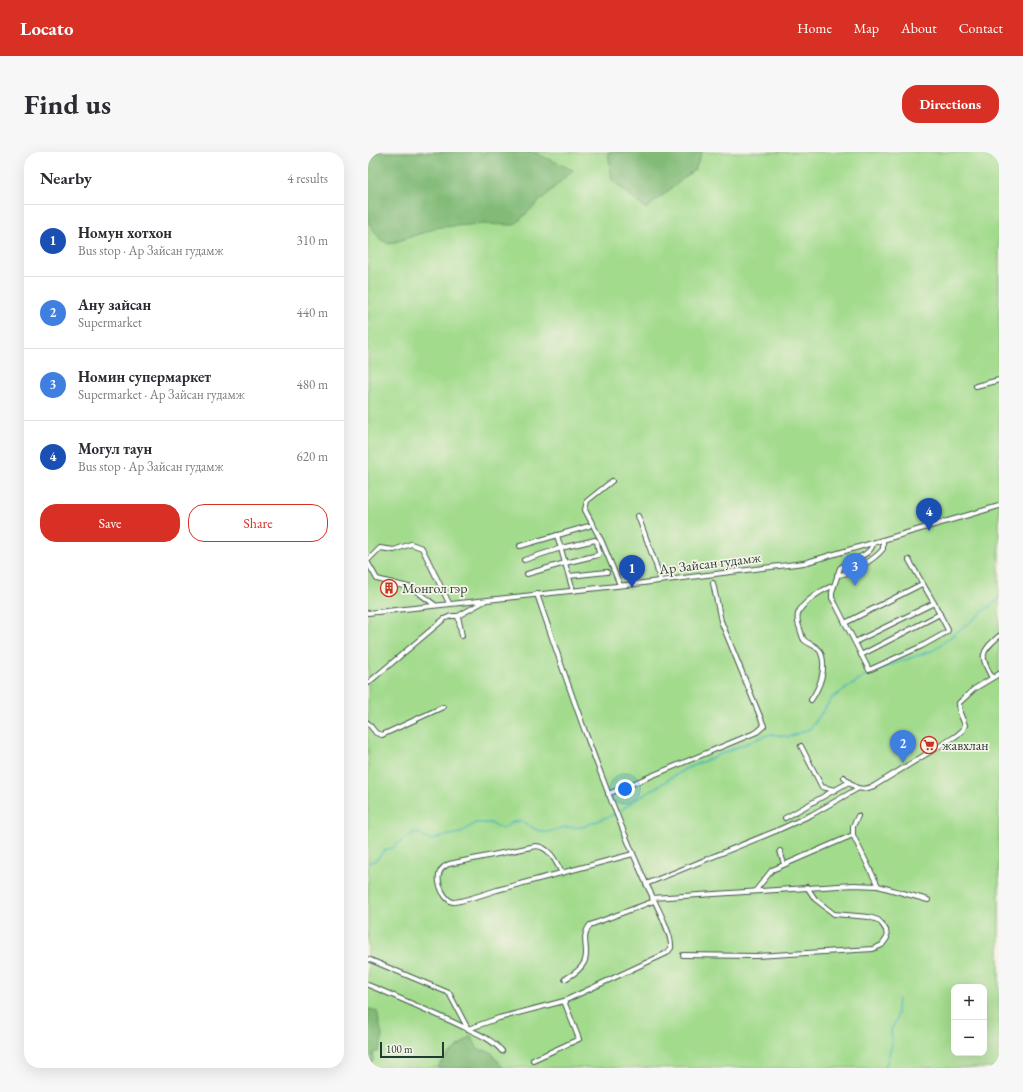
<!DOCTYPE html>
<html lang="en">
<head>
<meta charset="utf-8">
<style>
  :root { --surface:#fff; --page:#f7f7f7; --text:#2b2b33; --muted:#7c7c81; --line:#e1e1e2; --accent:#d93025 }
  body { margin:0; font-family:"EB Garamond",serif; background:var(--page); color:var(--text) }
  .controls { position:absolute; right:12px; bottom:12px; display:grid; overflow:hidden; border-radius:8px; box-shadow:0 4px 16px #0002 }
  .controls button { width:36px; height:36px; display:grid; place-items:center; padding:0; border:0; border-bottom:1px solid var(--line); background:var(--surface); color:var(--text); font:20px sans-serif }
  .scale { position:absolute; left:12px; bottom:10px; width:64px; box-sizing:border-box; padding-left:4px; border:2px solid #1f3d34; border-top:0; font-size:11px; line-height:14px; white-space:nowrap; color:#1f3d34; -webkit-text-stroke:3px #f7f3e8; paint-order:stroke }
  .you { position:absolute; left:257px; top:637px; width:14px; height:14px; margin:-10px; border:3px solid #fff; border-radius:50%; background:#1a73e8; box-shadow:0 0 0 6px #1a73e833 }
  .badge { display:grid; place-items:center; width:26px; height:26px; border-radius:50%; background:var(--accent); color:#fff; font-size:13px; font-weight:700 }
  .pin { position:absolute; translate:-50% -33px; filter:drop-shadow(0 1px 2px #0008) }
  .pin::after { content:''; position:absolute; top:21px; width:14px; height:12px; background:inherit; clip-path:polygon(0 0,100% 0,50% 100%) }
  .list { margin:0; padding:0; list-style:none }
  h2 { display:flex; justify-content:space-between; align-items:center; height:52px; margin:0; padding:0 16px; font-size:17px }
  h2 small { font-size:13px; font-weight:400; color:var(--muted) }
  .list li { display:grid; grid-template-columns:26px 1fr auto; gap:12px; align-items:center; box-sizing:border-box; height:72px; padding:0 16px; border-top:1px solid var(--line) }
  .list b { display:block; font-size:15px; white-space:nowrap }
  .list p { margin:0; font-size:13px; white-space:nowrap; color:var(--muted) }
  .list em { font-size:13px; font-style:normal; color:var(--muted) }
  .actions { display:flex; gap:8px; padding:12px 16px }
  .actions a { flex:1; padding:9px 0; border:1px solid var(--accent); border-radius:16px; text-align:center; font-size:14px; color:var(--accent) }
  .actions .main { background:var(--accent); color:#fff }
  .map { position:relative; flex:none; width:631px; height:916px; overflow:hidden; border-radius:16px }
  header { display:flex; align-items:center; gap:24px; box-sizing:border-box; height:56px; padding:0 20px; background:var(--accent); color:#fff }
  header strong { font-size:19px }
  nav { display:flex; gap:22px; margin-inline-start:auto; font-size:14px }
  .intro { display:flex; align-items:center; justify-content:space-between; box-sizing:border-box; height:96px; padding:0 24px }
  h1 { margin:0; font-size:28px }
  .button { padding:10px 18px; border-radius:16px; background:var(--accent); color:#fff; font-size:14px; font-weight:700 }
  main { display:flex; gap:24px; padding:0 24px }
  aside { flex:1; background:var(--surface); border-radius:16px; box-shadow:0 4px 16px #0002 }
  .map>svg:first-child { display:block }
  .green { fill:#a3db8d; stroke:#618c60; fill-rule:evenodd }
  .forest { fill:#82bb78; stroke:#507c56 }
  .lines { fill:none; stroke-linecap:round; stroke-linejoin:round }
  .stream { stroke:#45b5bc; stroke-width:1.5 }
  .minor-casing { stroke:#3f5549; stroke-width:6 }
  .minor { stroke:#fff; stroke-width:4 }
  .labels { text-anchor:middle; stroke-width:3.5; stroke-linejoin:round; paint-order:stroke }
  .street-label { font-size:14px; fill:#1f3d34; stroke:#f7f3e8 }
  .poi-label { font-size:14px; fill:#1f3d34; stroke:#f7f3e8; text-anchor:start }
</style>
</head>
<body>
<header>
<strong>Locato</strong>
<nav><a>Home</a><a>Map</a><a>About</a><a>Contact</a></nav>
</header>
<div class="intro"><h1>Find us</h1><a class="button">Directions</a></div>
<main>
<aside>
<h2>Nearby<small>4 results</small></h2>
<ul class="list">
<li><span class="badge" style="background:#1a4fb4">1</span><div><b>Номун хотхон</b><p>Bus stop · Ар Зайсан гудамж</p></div><em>310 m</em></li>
<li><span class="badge" style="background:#3f7fe0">2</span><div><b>Ану зайсан</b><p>Supermarket</p></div><em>440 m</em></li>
<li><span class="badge" style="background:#3f7fe0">3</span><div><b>Номин супермаркет</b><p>Supermarket · Ар Зайсан гудамж</p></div><em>480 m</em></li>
<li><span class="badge" style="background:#1a4fb4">4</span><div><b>Могул таун</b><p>Bus stop · Ар Зайсан гудамж</p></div><em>620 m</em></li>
</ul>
<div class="actions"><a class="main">Save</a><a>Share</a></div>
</aside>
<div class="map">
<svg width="631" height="916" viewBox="0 0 631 916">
  <rect width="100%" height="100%" fill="#f7f3e8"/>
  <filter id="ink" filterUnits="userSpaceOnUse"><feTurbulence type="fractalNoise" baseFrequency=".025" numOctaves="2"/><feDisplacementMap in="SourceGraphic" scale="8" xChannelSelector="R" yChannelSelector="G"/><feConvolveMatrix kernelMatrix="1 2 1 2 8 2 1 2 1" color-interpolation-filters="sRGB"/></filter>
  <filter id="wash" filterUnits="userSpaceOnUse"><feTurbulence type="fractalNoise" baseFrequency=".012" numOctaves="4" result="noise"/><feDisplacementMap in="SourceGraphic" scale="16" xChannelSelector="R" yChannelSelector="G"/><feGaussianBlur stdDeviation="0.9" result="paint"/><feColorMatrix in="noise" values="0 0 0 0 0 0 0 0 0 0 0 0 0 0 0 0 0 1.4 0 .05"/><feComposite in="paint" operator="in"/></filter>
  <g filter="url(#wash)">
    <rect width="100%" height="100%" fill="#f4dabd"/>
    <path class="green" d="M0 0H631V916H0ZM586 835H616V901H586Z"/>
    <g class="forest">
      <polygon points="0,0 165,0 205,18 146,73 115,72 72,75 21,92 12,87 0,70"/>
      <polygon points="240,0 334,0 327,17 278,57 244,28"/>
      <path d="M2 857 10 860C10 879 19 881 10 900L5 901 6 907 0 916V858Z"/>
      <polygon points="103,884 110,897 123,900 135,916 69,916 81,902"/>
    </g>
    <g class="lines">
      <g class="stream">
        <path d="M0 711 8 708 17 698 24 696 45 681 54 682 57 686 64 688 76 684 93 681 107 671H122L135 677C139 675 141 671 145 670 157 667 164 678 174 680 185 682 189 675 198 675 204 675 208 676 214 675L252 660 257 655 317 617 394 585 403 582 421 585 443 576 464 546 502 521 525 512 566 498 631 447"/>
        <polyline points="517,916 524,892 523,878 528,868 530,847"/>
      </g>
    </g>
  </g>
  <g filter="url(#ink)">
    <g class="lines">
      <g class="minor-casing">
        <g id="minor">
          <polyline points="608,234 631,228"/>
          <polyline points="244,329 219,349 217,358 234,390 252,433"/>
          <polyline points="270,364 288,413 292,428"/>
          <polyline points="189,383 205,439"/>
          <path d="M505 391C504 404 481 408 472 416L464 440V446L468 453 501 518 554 494 579 480 580 478 566 451 541 408"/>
          <polyline points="152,394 221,374"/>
          <polyline points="0,408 12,396 26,398 43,392 54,396 81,451"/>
          <polyline points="156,408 193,396 227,388 229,390 231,401 230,403 197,411 159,422"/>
          <polyline points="0,411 9,427 44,436 67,453"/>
          <path d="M469 423C482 423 507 407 515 397V388"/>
          <polyline points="201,424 239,420"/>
          <polyline points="0,461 267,432 436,411 631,354"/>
          <polyline points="477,471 554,432"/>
          <polyline points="94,484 90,464 117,449"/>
          <polyline points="487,490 566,451"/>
          <polyline points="493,503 572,462"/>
          <path d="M624 526C612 503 612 501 631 484"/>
          <polyline points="0,531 76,467 83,464 90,464"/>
          <path d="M443 548C452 535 459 516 453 501 450 493 441 493 436 488 434 485 433 480 432 477 430 472 429 466 430 462 433 451 456 436 466 434"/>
          <polyline points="0,571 8,581 14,583 75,555"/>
          <polyline points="433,594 454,635 467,638"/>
          <path d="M476 625C486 636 492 640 506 634L588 584 595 578 597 573 592 561 591 551 606 537 631 522"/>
          <polyline points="240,642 389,580 396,574 353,469 345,431"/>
          <polyline points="417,666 481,630"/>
          <polyline points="485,683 485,674 490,664"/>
          <polyline points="412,699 416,712"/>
          <path d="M194 721C188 710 182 695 168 694L81 712C60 720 76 749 85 750 93 750 120 741 129 738 175 726 220 714 265 702"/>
          <polyline points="278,732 408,679 443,663 489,637"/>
          <polyline points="388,738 404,718 485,683 510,734"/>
          <polyline points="284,746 486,733 510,734 560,748"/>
          <polyline points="315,803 388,804 505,797 514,793 519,786 518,778 514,772 510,768 501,765 466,762 447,747 439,735"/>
          <path d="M0 807 81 841 100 877 131 866 196 849 299 801 303 796C305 782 283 743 277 729 235 635 202 539 169 442"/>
          <path d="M197 827C235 807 207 792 222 773L286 749"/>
          <path d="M0 833C30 845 58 858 87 871 103 879 122 885 134 899"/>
          <polyline points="165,908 211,887 196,849"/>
        </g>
      </g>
      <use href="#minor" class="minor"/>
    </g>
  </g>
  <defs>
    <g id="building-ring" transform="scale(0.9)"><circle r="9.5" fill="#f7f3e8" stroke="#c8321e" stroke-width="1.5"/><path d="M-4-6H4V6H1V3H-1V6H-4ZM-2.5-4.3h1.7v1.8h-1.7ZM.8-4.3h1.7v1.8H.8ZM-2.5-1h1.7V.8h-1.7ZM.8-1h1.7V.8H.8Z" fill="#c8321e"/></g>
    <g id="supermarket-ring" transform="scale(0.9)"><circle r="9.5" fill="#f7f3e8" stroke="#c8321e" stroke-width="1.5"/><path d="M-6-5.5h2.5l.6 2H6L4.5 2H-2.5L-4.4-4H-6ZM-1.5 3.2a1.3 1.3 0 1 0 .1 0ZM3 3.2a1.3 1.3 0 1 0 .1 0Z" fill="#c8321e"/></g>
  </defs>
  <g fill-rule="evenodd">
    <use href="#building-ring" x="21" y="436"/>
    <use href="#supermarket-ring" x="561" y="593"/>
  </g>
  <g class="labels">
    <g class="street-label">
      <text transform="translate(342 411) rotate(-7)" y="5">Ар Зайсан гудамж</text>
    </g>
    <g class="poi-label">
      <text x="34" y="441">Монгол гэр</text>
      <text x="574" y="598">жавхлан</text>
    </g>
  </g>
</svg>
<div class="controls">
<button>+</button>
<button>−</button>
</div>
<div class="scale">100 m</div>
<div class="you"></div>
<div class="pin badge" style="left:264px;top:436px;background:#1a4fb4">1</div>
<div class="pin badge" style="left:535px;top:611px;background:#3f7fe0">2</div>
<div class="pin badge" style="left:487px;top:434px;background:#3f7fe0">3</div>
<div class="pin badge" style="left:561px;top:379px;background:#1a4fb4">4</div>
</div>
</main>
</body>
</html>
